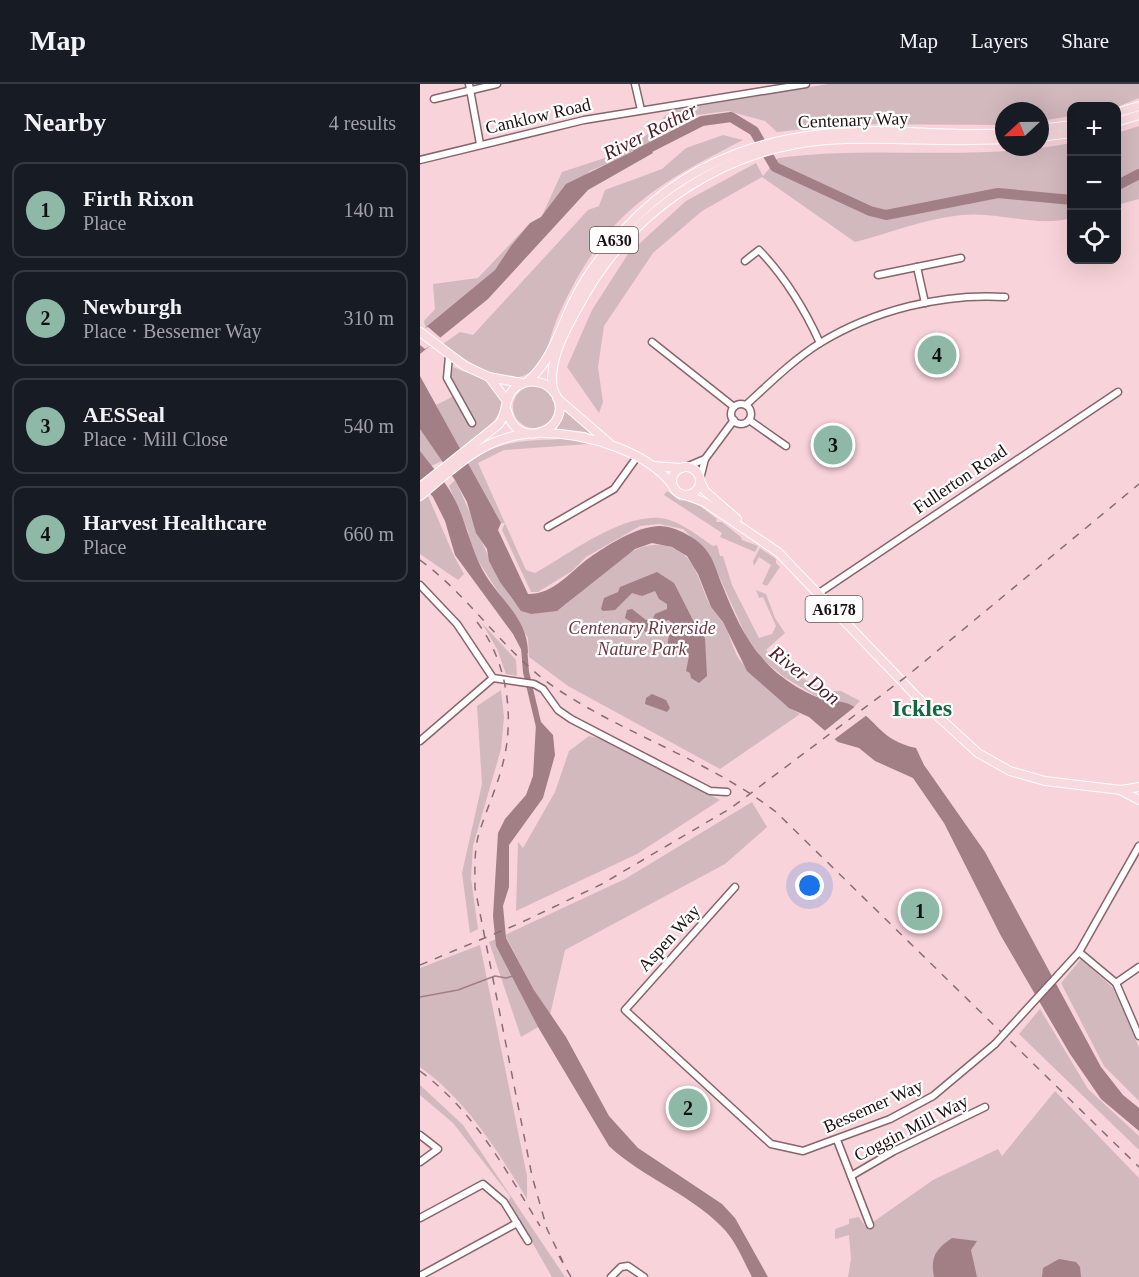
<!DOCTYPE html>
<html lang="en">
<head>
<meta charset="utf-8">
<style>
  :root { --surface:#171b24; --page:#20242c; --text:#f1f3f6; --muted:#9ea1a6; --line:#363941; --accent:#8fb9a7 }
  body { margin:0; font-family:"Times New Roman",serif; background:var(--page); color:var(--text) }
  .controls { position:absolute; right:18px; top:18px; display:grid; overflow:hidden; border-radius:12px; box-shadow:0 6px 24px #0002 }
  .controls button { width:54px; height:54px; display:grid; place-items:center; padding:0; border:0; border-bottom:2px solid var(--line); background:var(--surface); color:var(--text); font:30px sans-serif }
  .compass { position:absolute; left:575px; top:18px; width:54px; height:54px; border-radius:50%; background:var(--surface); box-shadow:0 6px 24px #0002; rotate:248deg }
  .you { position:absolute; left:390px; top:802px; width:21px; height:21px; margin:-15px; border:4px solid #fff; border-radius:50%; background:#1a73e8; box-shadow:0 0 0 9px #1a73e833 }
  .badge { display:grid; place-items:center; width:39px; height:39px; border-radius:50%; background:var(--accent); color:#111; font-size:20px; font-weight:700 }
  .pin { position:absolute; translate:-50% -50%; border:3px solid #fff; box-shadow:0 2px 6px #0006 }
  .list { margin:0; padding:0; list-style:none }
  h2 { display:flex; justify-content:space-between; align-items:center; height:78px; margin:0; padding:0 24px; font-size:26px }
  h2 small { font-size:20px; font-weight:400; color:var(--muted) }
  .list li { display:grid; grid-template-columns:39px 1fr auto; gap:18px; align-items:center; box-sizing:border-box; height:96px; margin:0 12px 12px; padding:0 12px; border:2px solid var(--line); border-radius:12px }
  .list b { display:block; font-size:22px; white-space:nowrap }
  .list p { margin:0; font-size:20px; white-space:nowrap; color:var(--muted) }
  .list em { font-size:20px; font-style:normal; color:var(--muted) }
  .icon { flex:none; width:33px; height:33px; fill:none; stroke:currentColor; stroke-width:2; stroke-linecap:round; stroke-linejoin:round }
  .map { position:relative; flex:none; width:719px; height:1193px; overflow:hidden }
  header { display:flex; align-items:center; gap:36px; box-sizing:border-box; height:84px; padding:0 30px; background:var(--surface); border-bottom:2px solid var(--line) }
  header strong { font-size:28px }
  nav { display:flex; gap:33px; margin-inline-start:auto; font-size:21px }
  main { display:flex }
  aside { flex:1; background:var(--surface) }
  .map>svg:first-child { display:block }
  .green { fill:#d2b9bd }
  .water { fill:#a27e85 }
  .pier { fill:#f9d3da }
  .lines { fill:none; stroke-linecap:round; stroke-linejoin:round }
  .stream { stroke:#a27e85; stroke-width:1.5 }
  .canal { stroke:#a27e85; stroke-width:6 }
  .river { stroke:#a27e85; stroke-width:10 }
  .minor-casing { stroke:#86656b; stroke-width:9 }
  .major-casing { stroke:#fff; stroke-width:10 }
  .minor { stroke:#fff; stroke-width:6 }
  .major { stroke:#f7d9de; stroke-width:8 }
  .rail { stroke:#876e73; stroke-width:1.5; stroke-dasharray:8 8; stroke-linecap:butt }
  .minor-bridge-casing { stroke:#86656b; stroke-width:9; stroke-linecap:butt }
  .minor-bridge { stroke:#fff; stroke-width:6 }
  .labels { text-anchor:middle; stroke-width:4.5; stroke-linejoin:round; paint-order:stroke }
  .shield { fill:#fff; stroke:#62585a; stroke-width:1.5 }
  .shield-label { font-size:16px; font-weight:bold; fill:#1e1114 }
  .street-label { font-size:18px; fill:#1e1114; stroke:#fff }
  .park-label { font-size:18px; font-style:italic; fill:#6e3945; stroke:#fff }
  .water-label { font-size:20px; font-style:italic; fill:#4b1a27; stroke:#fff }
  .district-label { font-size:24px; font-weight:bold; fill:#15673f; stroke:#fff }
</style>
</head>
<body>
<header>
<strong>Map</strong>
<nav><a>Map</a><a>Layers</a><a>Share</a></nav>
</header>
<main>
<aside>
<h2>Nearby<small>4 results</small></h2>
<ul class="list">
<li><span class="badge">1</span><div><b>Firth Rixon</b><p>Place</p></div><em>140 m</em></li>
<li><span class="badge">2</span><div><b>Newburgh</b><p>Place · Bessemer Way</p></div><em>310 m</em></li>
<li><span class="badge">3</span><div><b>AESSeal</b><p>Place · Mill Close</p></div><em>540 m</em></li>
<li><span class="badge">4</span><div><b>Harvest Healthcare</b><p>Place</p></div><em>660 m</em></li>
</ul>
</aside>
<div class="map">
<svg width="719" height="1193" viewBox="0 0 719 1193">
  <rect width="100%" height="100%" fill="#f9d3da"/>
  <g class="green">
    <polygon points="408,0 719,0 719,14 697,23 652,22 651,32 620,37 620,27 584,27 584,41 431,40 357,48 345,37 308,27 277,31 200,74 170,87 121,134 142,88 185,74 228,50 250,27"/>
    <polygon points="719,42 719,115 697,121 697,49"/>
    <path d="M303 51 323 56C278 79 230 103 195 141 172 166 153 199 139 230 129 251 128 280 105 291 81 303 42 273 23 260L40 248 53 251 168 126 179 122 185 106 242 85 266 64Z"/>
    <path d="M651 59V134C616 144 580 127 542 131 507 134 470 149 435 158L342 93 282 127 233 169 184 242 178 283 183 318 179 329 147 283 172 226 208 170 266 117 336 79 343 92 358 74C455 61 555 78 651 59Z"/>
    <polygon points="110,139 75,186 8,243 5,242 4,237 15,225 13,200 58,194"/>
    <path d="M33 283C44 288 63 292 72 300 101 326 58 351 40 366L16 321 40 309 30 294Z"/>
    <circle cx="114" cy="323" r="21"/>
    <polygon points="144,326 178,353 177,354 166,348 137,345"/>
    <polygon points="0,344 22,377 11,382 0,367"/>
    <path d="M141 355 169 358 168 360 84 366 58 379 106 486 115 489C149 470 201 430 240 434 259 436 278 452 293 462L297 461 300 472H303L312 501 339 554 352 550 356 542 343 513 339 514 336 506 346 510 355 534 365 549 346 566 364 585 407 607H421L440 617 434 623 416 615 405 616 394 611 364 593 343 576 326 552 289 470 263 445 239 440 220 442 166 473 152 487 118 508H111L82 446 85 439H81L48 379C80 356 103 357 141 355Z"/>
    <path d="M35 396C49 421 82 522 108 529 113 530 116 528 121 527 126 526 134 528 139 525 170 505 211 446 253 464 278 474 279 502 291 523 294 528 299 532 302 537 310 549 312 564 319 575 329 589 364 622 380 630L300 685 148 602 109 573 108 554 53 469 48 447 29 402Z"/>
    <polygon points="247,407 259,416 276,419 297,435 296,438 302,438 321,453 322,456 338,462 335,468 300,453 302,449 244,411"/>
    <polygon points="8,412 34,472 44,490 38,496 0,470 0,418"/>
    <polygon points="340,464 356,475 356,479 360,483 347,502 342,500 351,481 339,473 334,482 333,477"/>
    <polygon points="62,539 96,576 97,592 86,590 77,565"/>
    <polygon points="81,606 84,633 81,665 53,762 51,794 58,845 50,849 42,789 62,700 57,622"/>
    <polygon points="169,652 182,655 300,716 217,770 96,827 98,758 103,764 135,708 149,667"/>
    <polygon points="332,718 347,743 305,780 145,866 130,931 114,906 85,851 205,795"/>
    <polygon points="78,854 76,862 118,943 101,953 69,858"/>
    <path d="M60 861 107 1092V1115C77 1066 48 1018 0 983V884Z"/>
    <polygon points="661,875 693,904 719,963 719,1017 684,982 641,899"/>
    <polygon points="620,925 668,1005 719,1052 719,1066 599,950"/>
    <polygon points="0,1001 43,1041 145,1193 132,1193 89,1118 90,1112 33,1039 0,1011"/>
    <polygon points="635,1007 719,1094 719,1193 428,1193 431,1175 429,1151 415,1155 415,1145 429,1140 429,1135 439,1133 446,1143 513,1096 578,1065 582,1072"/>
  </g>
  <g class="water">
    <polygon points="228,60 233,69 168,106 68,215 0,270 0,248 75,186 91,162 110,139 121,133 146,100"/>
    <path d="M0 292 81 439 78 446 108 510C133 511 151 487 169 474 188 461 215 443 239 442 256 442 280 455 289 470 295 479 298 492 303 503 313 528 325 555 343 575 356 591 383 609 403 615 413 618 420 615 433 622 459 638 460 656 496 664L504 681 565 768 681 983 703 1011 719 1024V1047L681 1015 650 970 581 852 524 739 493 694 455 677 439 664 418 658 389 633 369 624 327 587 303 538 291 523 278 490 267 472 252 463 232 459 215 465 137 527 111 530 101 527 80 498 69 477 67 465 56 449 47 418 35 396 0 345Z"/>
    <path d="M0 367C13 384 28 400 37 420 47 442 51 464 62 485 78 515 108 533 108 569H103L93 550 35 471 25 437 13 413 0 398Z"/>
    <path d="M237 488 254 499 276 542 285 554 287 592 279 599 271 594 270 589 266 587 269 572C240 568 248 559 252 540L249 536 241 538 229 550 205 534 207 526 212 525 226 536H232L235 530 247 525V520L239 515 235 507 222 512 212 509 195 526 183 527 181 525 184 514 198 508 200 503Z"/>
    <polygon points="232,610 246,616 250,624 247,628 225,620 226,614"/>
    <path d="M121 638 133 651 135 671 123 714 89 761V803L83 822 86 854 114 906 146 953 189 1032 218 1064 302 1120 315 1134 348 1193H332C323 1176 315 1155 301 1142 268 1109 222 1093 189 1062L118 943 76 862 73 832 78 749 85 735 106 711 113 692 116 640Z"/>
    <path d="M532 1154 557 1157 551 1166 557 1193H514C510 1173 516 1165 532 1154Z"/>
    <polygon points="639,1175 656,1178 660,1183 661,1193 622,1193 623,1184"/>
  </g>
  <g class="pier">
    <polygon points="8,243 22,255 5,265 0,261 0,245"/>
    <polygon points="437,621 447,631 412,657 402,649"/>
  </g>
  <g class="lines">
    <polyline class="stream" points="0,913 38,906 75,892 86,894 93,892"/>
    <polyline class="canal" points="104,563 106,588 120,647"/>
    <g class="river">
      <polyline points="217,70 282,37 311,33 334,47 355,83 450,127 466,131 578,109 652,116"/>
      <polyline points="696,102 719,90"/>
    </g>
    <g class="minor-casing">
      <g id="minor">
        <polyline points="49,0 60,60"/>
        <polyline points="215,0 221,26"/>
        <polyline points="14,15 77,0"/>
        <polyline points="0,76 164,36 386,0"/>
        <path d="M325 177 339 166C366 194 384 224 400 259"/>
        <polyline points="497,183 505,219"/>
        <polyline points="458,191 541,174"/>
        <polyline points="232,258 314,323"/>
        <polyline points="29,272 27,294 52,339"/>
        <circle cx="321" cy="330" r="10"/>
        <path d="M326 321C350 299 373 276 400 259 454 226 523 209 585 213"/>
        <polyline points="329,336 366,362"/>
        <polyline points="285,375 314,336"/>
        <polyline points="266,383 285,375 280,395"/>
        <polyline points="128,443 194,405 217,373"/>
        <polyline points="0,501 37,540 73,594 114,600 123,605 138,626 151,635 290,707 307,708"/>
        <polyline points="399,509 698,308"/>
        <polyline points="0,657 73,594"/>
        <polyline points="315,803 205,926 351,1060 383,1067 470,1035 513,1012 575,960"/>
        <polyline points="659,868 696,899 719,952"/>
        <polyline points="639,890 659,868 719,762"/>
        <polyline points="696,899 719,883"/>
        <polyline points="0,1051 18,1065 0,1078"/>
        <polyline points="417,1056 450,1141"/>
        <polyline points="431,1092 474,1067 565,1023"/>
        <polyline points="0,1134 63,1100 84,1118 108,1157"/>
        <polyline points="0,1192 97,1139"/>
        <polyline points="191,1193 201,1183 208,1182 224,1193"/>
      </g>
    </g>
    <g class="major-casing">
      <g id="major">
        <polyline points="696,29 719,22"/>
        <polyline points="696,38 719,31"/>
        <polyline points="620,45 652,41"/>
        <polyline points="620,53 652,49"/>
        <polyline points="0,248 45,282 69,293 102,299"/>
        <polyline points="69,293 87,317"/>
        <path d="M107 298C132 277 140 244 154 216 164 196 177 177 192 160 263 72 357 46 466 47 505 48 545 52 584 49"/>
        <path d="M134 308C125 277 150 238 165 211 216 123 306 64 407 56 466 52 525 59 584 55"/>
        <polyline points="137,314 189,359"/>
        <path d="M122 349C165 349 231 367 255 405"/>
        <polyline points="234,382 261,384"/>
        <circle cx="266" cy="397" r="14"/>
        <polyline points="280,397 285,407 317,435"/>
        <path d="M0 403 79 340C87 330 84 317 92 307 98 300 108 296 117 298 125 299 132 304 136 311 155 344 97 370 87 327"/>
        <polyline points="266,411 284,418 358,468 498,614 558,669 590,687 625,697 701,706 719,703"/>
        <path d="M0 412C33 385 62 354 106 350"/>
        <polyline points="702,707 719,716"/>
      </g>
    </g>
    <use href="#minor" class="minor"/>
    <use href="#major" class="major"/>
    <g class="rail">
      <path d="M0 476C52 514 86 572 140 607 209 652 290 677 356 728L719 1083"/>
      <path d="M57 538C87 577 95 632 83 679 77 704 65 728 58 753 54 769 55 787 55 804L112 1092 127 1145 143 1178"/>
      <polyline points="0,881 98,840 182,800 311,724 487,592 719,400"/>
      <path d="M0 987C54 1027 86 1086 120 1142"/>
      <polyline points="139,1172 151,1193"/>
    </g>
    <g class="minor-bridge-casing">
      <polyline id="minor-bridge" points="575,960 639,890"/>
    </g>
    <use href="#minor-bridge" class="minor-bridge"/>
  </g>
  <g class="labels">
    <g class="shield">
      <rect x="170" y="143" width="48" height="26" rx="4.5"/>
      <rect x="385.5" y="512" width="57" height="26" rx="4.5"/>
    </g>
    <g class="shield-label">
      <text x="194" y="162">A630</text>
      <text x="414" y="531">A6178</text>
    </g>
    <g class="street-label">
      <text transform="translate(118 32) rotate(-13)" y="6">Canklow Road</text>
      <text transform="translate(433 36) rotate(-2)" y="6">Centenary Way</text>
      <text transform="translate(540 395) rotate(-34)" y="6">Fullerton Road</text>
      <text transform="translate(249 854) rotate(-48)" y="6">Aspen Way</text>
      <text transform="translate(453 1022) rotate(-24)" y="6">Bessemer Way</text>
      <text transform="translate(491 1044) rotate(-27)" y="6">Coggin Mill Way</text>
    </g>
    <g class="park-label">
      <text x="222" y="550">Centenary Riverside<tspan x="222" dy="21">Nature Park</tspan></text>
    </g>
    <g class="water-label">
      <text transform="translate(230 47) rotate(-27)" y="7">River Rother</text>
      <text transform="translate(385 591) rotate(38)" y="7">River Don</text>
    </g>
    <g class="district-label">
      <text x="502" y="632">Ickles</text>
    </g>
  </g>
</svg>
<div class="controls">
<button>+</button>
<button>−</button>
<button><svg class="icon" aria-label="locate" viewBox="0 0 24 24"><circle cx="12" cy="12" r="6"/><path d="M12 2v4M12 18v4M2 12h4M18 12h4"/></svg></button>
</div>
<svg class="compass" viewBox="-18 -18 36 36"><path d="M0-13l5 13h-10z" fill="#e53935"/><path d="M0 13l5-13h-10z" fill="#9ea1a6"/></svg>
<div class="you"></div>
<div class="pin badge" style="left:500px;top:827px">1</div>
<div class="pin badge" style="left:268px;top:1024px">2</div>
<div class="pin badge" style="left:413px;top:361px">3</div>
<div class="pin badge" style="left:517px;top:271px">4</div>
</div>
</main>
</body>
</html>
